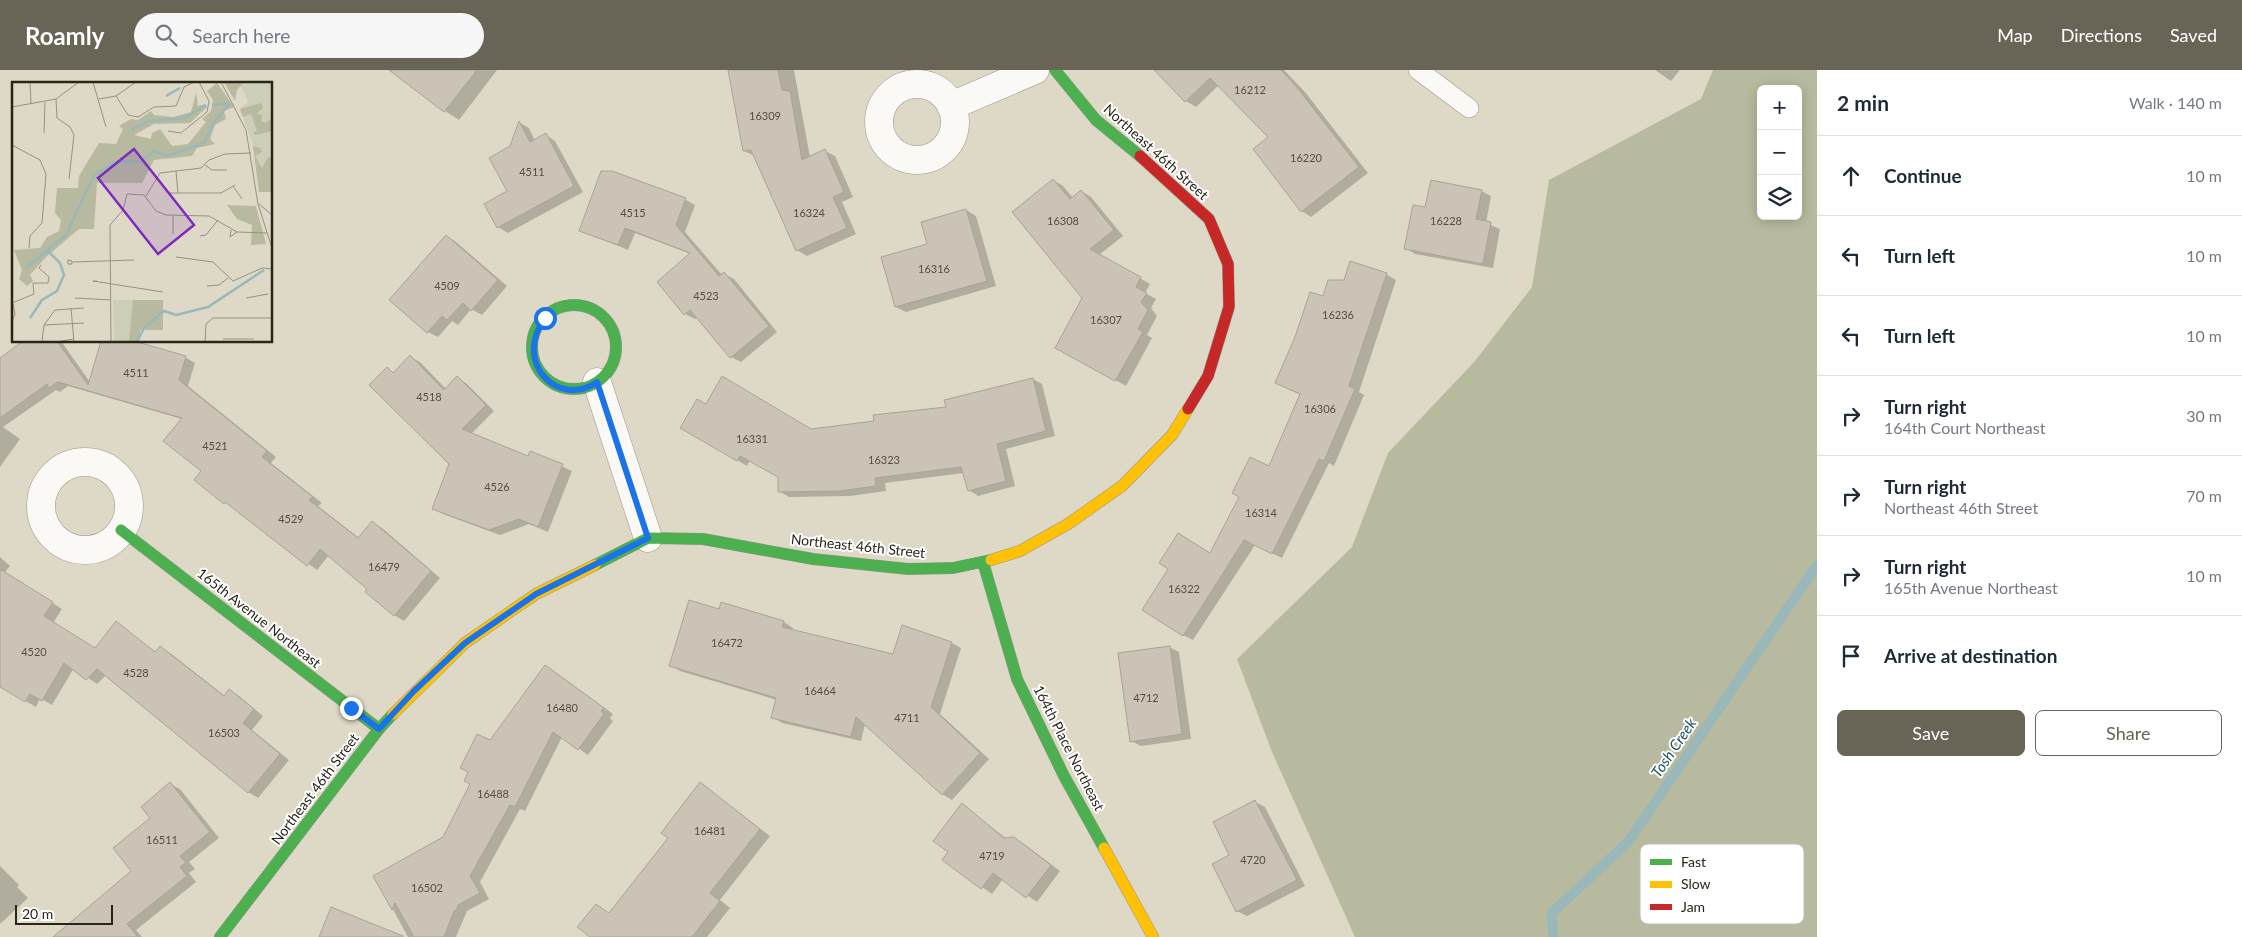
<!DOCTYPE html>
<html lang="en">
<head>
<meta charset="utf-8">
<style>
  :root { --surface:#fff; --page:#f6f6f7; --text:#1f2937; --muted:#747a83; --line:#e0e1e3; --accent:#686456 }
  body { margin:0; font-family:Lato,sans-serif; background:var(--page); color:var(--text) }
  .controls { position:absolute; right:15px; top:15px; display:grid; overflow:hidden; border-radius:8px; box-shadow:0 2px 12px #0003 }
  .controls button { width:45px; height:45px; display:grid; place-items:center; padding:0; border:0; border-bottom:1px solid var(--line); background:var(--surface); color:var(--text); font:25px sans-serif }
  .scale { position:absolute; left:15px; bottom:12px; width:98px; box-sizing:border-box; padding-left:5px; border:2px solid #292519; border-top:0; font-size:14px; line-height:18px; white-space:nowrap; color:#292519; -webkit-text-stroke:4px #fff; paint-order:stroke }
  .stop { position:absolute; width:15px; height:15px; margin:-11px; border:4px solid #1a73e8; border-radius:50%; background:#fff }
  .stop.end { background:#1a73e8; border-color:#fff; box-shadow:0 1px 5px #0008 }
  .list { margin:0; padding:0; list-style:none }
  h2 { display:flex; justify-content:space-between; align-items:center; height:65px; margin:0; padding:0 20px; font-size:21px }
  h2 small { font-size:16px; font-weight:400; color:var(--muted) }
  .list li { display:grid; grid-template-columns:32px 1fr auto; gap:15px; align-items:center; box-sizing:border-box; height:80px; padding:0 20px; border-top:1px solid var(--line) }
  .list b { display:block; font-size:19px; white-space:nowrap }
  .list p { margin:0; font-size:16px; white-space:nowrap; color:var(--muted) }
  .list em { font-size:16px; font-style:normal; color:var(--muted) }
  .actions { display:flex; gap:10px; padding:15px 20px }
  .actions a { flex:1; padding:11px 0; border:1px solid var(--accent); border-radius:8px; text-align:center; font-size:18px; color:var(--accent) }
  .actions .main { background:var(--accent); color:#fff }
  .icon { flex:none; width:28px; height:28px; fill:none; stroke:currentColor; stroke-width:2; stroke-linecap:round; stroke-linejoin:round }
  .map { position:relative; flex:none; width:1817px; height:867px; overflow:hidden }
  header { display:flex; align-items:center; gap:30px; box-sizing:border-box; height:70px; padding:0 25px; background:var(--accent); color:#fff }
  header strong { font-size:24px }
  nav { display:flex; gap:28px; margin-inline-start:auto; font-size:18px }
  .search { width:350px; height:45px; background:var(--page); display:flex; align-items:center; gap:12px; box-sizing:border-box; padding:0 18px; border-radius:28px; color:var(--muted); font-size:19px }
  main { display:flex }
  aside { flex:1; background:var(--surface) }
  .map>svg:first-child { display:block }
  .forest { fill:#b7ba9e; fill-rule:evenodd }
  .shadow { fill:#0003 }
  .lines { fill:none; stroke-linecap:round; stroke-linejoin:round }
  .stream { stroke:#9ab8ba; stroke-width:10 }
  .building { fill:#cbc3b5; stroke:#aaa396 }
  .lane-casing { stroke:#9b9688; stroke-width:20 }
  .street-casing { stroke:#9b9688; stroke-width:29 }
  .fast-casing { stroke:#9b9688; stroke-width:12 }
  .slow-casing { stroke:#9b9688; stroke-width:12 }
  .jam-casing { stroke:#9b9688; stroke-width:12 }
  .lane { stroke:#faf9f6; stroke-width:19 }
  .street { stroke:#faf9f6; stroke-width:28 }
  .fast { stroke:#4caf50; stroke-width:11 }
  .slow { stroke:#ffc107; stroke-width:11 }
  .jam { stroke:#c62828; stroke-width:11 }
  .route { stroke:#1a73e8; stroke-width:6 }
  .labels { text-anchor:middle; stroke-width:4; stroke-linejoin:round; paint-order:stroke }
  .number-label { font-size:11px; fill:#544f42 }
  .street-label { font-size:14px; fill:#292519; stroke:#fff }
  .water-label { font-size:15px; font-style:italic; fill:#13535f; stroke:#fff }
  .inset-river { fill:none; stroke:#9ab8ba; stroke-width:2.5 }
  .inset-road { fill:none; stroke:#969181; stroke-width:1 }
  .view { fill:#7b2cbf; fill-opacity:0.15; stroke:#7b2cbf; stroke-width:2.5 }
  .inset-edge { fill:none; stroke:#292519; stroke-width:2.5 }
  .key { fill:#fff; stroke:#bfbeba; stroke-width:1 }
  .key-label { font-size:14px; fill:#292519 }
</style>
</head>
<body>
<header>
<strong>Roamly</strong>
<div class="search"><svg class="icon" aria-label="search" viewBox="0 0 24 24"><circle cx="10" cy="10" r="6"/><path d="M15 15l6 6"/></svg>Search here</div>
<nav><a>Map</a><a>Directions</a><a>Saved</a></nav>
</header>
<main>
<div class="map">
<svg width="1817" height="867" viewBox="0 0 1817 867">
  <rect width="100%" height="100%" fill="#ded9c6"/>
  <path class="forest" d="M1713 0H1817V867H1355L1272 682 1237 589 1352 477 1388 383 1475 291 1532 217 1549 110 1701 29ZM1761 19H1798V146H1761Z"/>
  <g class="shadow">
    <polygon points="400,0 497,0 459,50 445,41 397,4"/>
    <polygon points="729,0 794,0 810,87 825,81 835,86 853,127 842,132 856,164 807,186 797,180 755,86 744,81"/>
    <polygon points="1164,0 1284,0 1305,22 1368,103 1311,147 1302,141 1270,67 1219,15 1196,37 1186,31 1160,4"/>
    <polygon points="1655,0 1680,0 1671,11"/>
    <polygon points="520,53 529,58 535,71 546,65 555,71 583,122 508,163 498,157 508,121"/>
    <polygon points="612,102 686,130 695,135 685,162 722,205 724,204 734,209 777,262 741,292 731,287 698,247 695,249 685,244 691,184 635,163 628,180 580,160"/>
    <polygon points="1053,110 1063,116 1073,128 1081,121 1091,127 1123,166 1099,185 1150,214 1145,223 1156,229 1151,238 1157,246 1147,265 1152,268 1126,316 1056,277 1084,228"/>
    <polygon points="1481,121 1491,126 1486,153 1500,159 1493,198 1415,184 1406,178"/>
    <polygon points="966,140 976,146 996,216 906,242 896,237 928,175"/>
    <polygon points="446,166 456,172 507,216 482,245 471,239 458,255 452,251 438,267 428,262"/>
    <polygon points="1386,204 1396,210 1359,322 1364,325 1334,396 1329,393 1282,488 1255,475 1193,570 1183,565 1211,485 1270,398 1301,325 1277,313 1323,228 1345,212"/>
    <polygon points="25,271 61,271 90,312 185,287 195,293 188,316 276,387 271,393 322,433 318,436 359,468 372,453 382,458 440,508 404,551 394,545 369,519 329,485 317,500 195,410 203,401 182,349 68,316 60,322 56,320 3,357 20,369 0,397 0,289"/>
    <polygon points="410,287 420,292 446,319 458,308 467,314 494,341 471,364 529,387 531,382 572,401 548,462 529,454 500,465 443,444 434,439 450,394 387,299 394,303"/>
    <polygon points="1033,309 1042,314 1055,366 1006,379 1015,416 978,426 969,420 964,403 885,413 886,421 850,426 789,427 779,421 779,407 750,390 747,396 682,357 707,335 811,360 875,353 947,338"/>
    <polygon points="0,487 10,496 5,502 62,539 53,553 95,579 116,553 156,582 161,578 170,583 225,626 229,620 239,626 263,646 252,660 289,690 258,728 248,722 106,605 97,614 74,598 52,635 40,628 36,637 0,616"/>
    <polygon points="719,540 784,552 793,558 792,561 894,585 952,573 961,578 940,644 989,689 952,730 942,724 865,654 861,671 782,653 773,647 777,630 680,601 671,595"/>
    <polygon points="1169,577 1179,582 1191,669 1141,676 1131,671"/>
    <polygon points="555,602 613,644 610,648 613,651 588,685 562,667 525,741 520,739 480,812 489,829 467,841 456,867 408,867 375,806 444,768 490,672"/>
    <polygon points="170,714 180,719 219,768 189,792 195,799 189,803 196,812 136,860 142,867 55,867 132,801 152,749"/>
    <polygon points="700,714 770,766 720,830 730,838 707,867 594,867 597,835 610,844 669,768"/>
    <polygon points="1255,732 1265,737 1305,816 1247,846 1237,841 1231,785"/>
    <polygon points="962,735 1007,769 1014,768 1024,774 1060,801 1037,832 1003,809 992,824 944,790 950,782"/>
    <polygon points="0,796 19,815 17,817 28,828 0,854"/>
  </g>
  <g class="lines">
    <polyline class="stream" points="1553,867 1552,843 1628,772 1817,495"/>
  </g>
  <g class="building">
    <polygon points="389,0 477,0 444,42"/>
    <polygon points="728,0 778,0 782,20 790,21 802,90 825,79 844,122 833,127 847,158 796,181 751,80 743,81"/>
    <polygon points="1154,0 1281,0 1295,15 1359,97 1301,142 1253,79 1268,67 1210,8 1185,32"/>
    <polygon points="519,51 530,72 546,63 574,116 497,158 484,134 507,121 489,88 510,76"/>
    <polygon points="601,101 612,101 686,128 676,155 719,206 724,202 769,256 730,288 690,240 684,245 657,212 690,183 625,158 618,175 579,161"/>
    <polygon points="1053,109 1070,129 1081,120 1114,160 1090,179 1141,207 1136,217 1147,223 1141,232 1148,240 1138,259 1143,262 1115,311 1055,278 1082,228 1012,142"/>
    <polygon points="1431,110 1482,120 1476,149 1491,152 1483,194 1404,179 1413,135 1425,137"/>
    <polygon points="966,139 987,211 895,237 881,187 927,174 921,152"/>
    <polygon points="446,165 498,210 471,241 463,233 447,250 442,246 427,263 389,230"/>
    <polygon points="1350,191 1387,203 1349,316 1355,319 1324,391 1319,389 1272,484 1244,470 1183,566 1142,540 1168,499 1159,493 1178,463 1210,483 1239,427 1232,423 1250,387 1269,396 1300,324 1275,313 1295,267 1310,222 1323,226 1328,210 1344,210"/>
    <polygon points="23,271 57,271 88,315 101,271 134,271 186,286 179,310 267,381 262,387 313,427 309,430 358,468 372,451 431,501 394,546 365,522 367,519 320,479 307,496 225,432 224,434 194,410 201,401 163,371 182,348 58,312 49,318 47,314 0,348 0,288"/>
    <polygon points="410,285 444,320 457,306 486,335 462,359 528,386 530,381 563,394 538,457 519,449 489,460 432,439 449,394 369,315 387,297 393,303"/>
    <polygon points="722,306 811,359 874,351 873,345 946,337 944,330 1033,308 1046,361 997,374 1006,411 968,421 961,397 875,408 876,416 840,421 778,422 778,407 740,386 737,391 680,358 697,329 706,334"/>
    <polygon points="0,499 53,532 44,546 95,578 116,551 155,582 160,576 224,626 229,619 254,639 243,653 280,684 248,723 97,599 86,610 64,593 42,631 30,624 25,632 0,617"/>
    <polygon points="689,530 719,539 721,532 784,551 782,557 893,584 902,555 952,572 931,637 980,683 942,725 856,647 851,667 771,648 776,628 669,596"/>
    <polygon points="1170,576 1182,664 1130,672 1118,583"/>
    <polygon points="545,595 604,638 601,641 604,644 578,680 553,662 515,737 510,735 470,806 480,823 458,835 457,839 454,841 444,867 414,867 395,833 392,840 373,806 443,767 470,714 464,711 468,702 460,698 477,664 490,670"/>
    <polygon points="170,712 210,762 180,786 186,793 180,797 187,806 127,854 138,867 53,867 131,801 113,778 150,748 141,737"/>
    <polygon points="700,712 760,759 710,823 720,831 692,867 590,867 577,857 596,834 609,843 668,768 661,763"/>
    <polygon points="1255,730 1297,810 1236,842 1212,794 1229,785 1213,752"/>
    <polygon points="962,733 1004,768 1014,767 1051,795 1026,828 993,803 981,819 942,790 948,782 933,771"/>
    <polygon points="331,837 403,866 403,867 319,867"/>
  </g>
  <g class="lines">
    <g class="lane-casing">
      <polyline id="lane" points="1418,0 1469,38"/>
    </g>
    <g class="street-casing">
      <g id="street">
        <circle cx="917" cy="52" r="38"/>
        <polyline points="951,36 1035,0"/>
        <polyline points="597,312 648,468"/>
        <circle cx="85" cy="436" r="44"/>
      </g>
    </g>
    <g class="fast-casing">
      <g id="fast">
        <polyline points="1055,0 1096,50 1140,86"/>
        <circle cx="574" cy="277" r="42"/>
        <polyline points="121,460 379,659"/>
        <polyline points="983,492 1017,609 1064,706 1104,778"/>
        <polyline points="595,495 648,468 703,469 813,489 908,499 953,498 991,490"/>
        <polyline points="220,867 379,659 393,644"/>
      </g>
    </g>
    <g class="slow-casing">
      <g id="slow">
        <polyline points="991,490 1020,481 1068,454 1122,416 1172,365 1188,339"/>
        <polyline points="393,644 465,573 536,524 595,495"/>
        <polyline points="1104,778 1153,867"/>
      </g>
    </g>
    <g class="jam-casing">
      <polyline id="jam" points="1140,86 1209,149 1228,194 1229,237 1208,306 1188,339"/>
    </g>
    <use href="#lane" class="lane"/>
    <use href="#street" class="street"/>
    <use href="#fast" class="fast"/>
    <use href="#slow" class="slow"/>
    <use href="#jam" class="jam"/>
  </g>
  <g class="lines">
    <path class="route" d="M351 638 379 659 414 621 465 573 536 524 648 468 597 312C559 339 512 293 545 248"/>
  </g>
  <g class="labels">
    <g class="number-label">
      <text x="1250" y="24">16212</text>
      <text x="765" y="50">16309</text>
      <text x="1306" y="92">16220</text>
      <text x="532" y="106">4511</text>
      <text x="633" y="147">4515</text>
      <text x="809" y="147">16324</text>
      <text x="1063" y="155">16308</text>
      <text x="1446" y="155">16228</text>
      <text x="934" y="203">16316</text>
      <text x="447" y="220">4509</text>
      <text x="706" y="230">4523</text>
      <text x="1338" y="249">16236</text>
      <text x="1106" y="254">16307</text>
      <text x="136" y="307">4511</text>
      <text x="429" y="331">4518</text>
      <text x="1320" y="343">16306</text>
      <text x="752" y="373">16331</text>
      <text x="215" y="380">4521</text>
      <text x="884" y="394">16323</text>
      <text x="497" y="421">4526</text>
      <text x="1261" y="447">16314</text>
      <text x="291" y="453">4529</text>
      <text x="384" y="501">16479</text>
      <text x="1184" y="523">16322</text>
      <text x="727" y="577">16472</text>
      <text x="34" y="586">4520</text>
      <text x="136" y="607">4528</text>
      <text x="820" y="625">16464</text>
      <text x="1146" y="632">4712</text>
      <text x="562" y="642">16480</text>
      <text x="907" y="652">4711</text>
      <text x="224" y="667">16503</text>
      <text x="493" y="728">16488</text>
      <text x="710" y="765">16481</text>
      <text x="162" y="774">16511</text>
      <text x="992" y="790">4719</text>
      <text x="1253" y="794">4720</text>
      <text x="427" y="822">16502</text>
    </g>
    <g class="street-label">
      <text transform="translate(1156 82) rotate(42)" y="5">Northeast 46th Street</text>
      <text transform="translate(858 476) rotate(6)" y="5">Northeast 46th Street</text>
      <text transform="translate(259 548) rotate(38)" y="5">165th Avenue Northeast</text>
      <text transform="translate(1069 678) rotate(63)" y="5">164th Place Northeast</text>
      <text transform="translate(315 719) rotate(-53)" y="5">Northeast 46th Street</text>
    </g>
    <g class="water-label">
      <text transform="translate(1674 678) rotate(-56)" y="5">Tosh Creek</text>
    </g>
  </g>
  <g transform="translate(12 12)">
    <rect width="260" height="260" fill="#ded9c6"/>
    <path d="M213 0H260V101H247L241 63 228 27 236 20 233 12 229 5ZM101 218H151V248H128L127 260H102Z" fill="#ccceb7"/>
    <path d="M212 0H232L225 8 223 19ZM205 1 222 25 212 29 214 37 203 43 198 57 203 62 185 66 180 74 142 78 130 101H85L82 147H67L34 175 18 193 21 199 15 204 7 197 10 188 2 168 28 166 35 155 47 149 49 138 43 131 45 106H66L67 94 87 61 104 62 111 47 107 44 119 37 126 38 139 29 142 33 161 35 179 30 184 11 186 24 193 22 195 25 178 41 142 42 122 53 139 57 140 51 148 47 160 64 176 62 194 40 190 37 199 29 201 18 195 9ZM249 21 251 26 244 32 250 33 249 39 253 41 259 37 260 29V49L243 53 241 51 245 49 239 32 231 35 228 27ZM241 64 248 66 250 70 243 74 250 86 256 75 260 76V110H247ZM215 123 244 124 254 162 239 163 240 143 225 137ZM121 218H151V248H128L127 260H117Z" fill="#b7ba9e"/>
    <path class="inset-river" d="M154 14 168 6M200 23 218 21M119 48 137 39 173 36 194 23M14 186 35 169M18 236 30 218 45 209 52 193 48 181 35 168 54 153 82 93 103 80 130 79 142 69 155 74 192 61 202 40 218 21M125 260 132 246 152 229 164 233 196 225 252 188"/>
    <path class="inset-road" d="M18 0 19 22M81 0 94 45M209 0 234 48 246 122 260 166M104 14 116 33 126 35 142 25 164 24 172 5 182 0M44 17 45 36 58 45 62 53 57 97M87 17 104 14 124 0M0 25 44 17 67 0M156 49 169 51 195 30 197 19 187 0M32 51 33 20M0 63 28 78 34 92 30 141 18 154 17 166M193 83 200 88H215M164 89 166 111M221 104 230 117M158 111H209L223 103M134 114 148 91 189 86 197 78 213 72 239 71M247 122 260 133M161 134V152M219 148 218 155 225 150M188 154 194 153 206 138M164 175 201 180 221 199 250 186 260 187M56 178 60 179V182H56ZM61 180 122 178M85 199H81L151 210M195 204 207 203 216 196M63 216 99 218M234 216 256 212M0 221 22 212 21 201H36L37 195 27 186 29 183M59 226 62 260M0 239 3 232 1 222M32 243 72 241M211 257H242M30 260 32 243 43 228 72 226M45 260 61 257M99 260 98 143 111 128 115 112 132 113 144 129 154 133 197 134 225 150 255 151M193 260 194 242 201 236H260"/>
    <path class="view" d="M122 67 182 143 146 172 86 96Z"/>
    <rect width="260" height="260" class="inset-edge"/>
  </g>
  <rect x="1640" y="774" width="164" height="80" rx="8" class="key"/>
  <rect x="1650" y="789" width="22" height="6" fill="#4caf50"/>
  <rect x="1650" y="811" width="22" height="7" fill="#ffc107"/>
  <rect x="1650" y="834" width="22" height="6" fill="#c62828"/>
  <g class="key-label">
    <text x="1681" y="797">Fast</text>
    <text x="1681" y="819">Slow</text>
    <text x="1681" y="842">Jam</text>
  </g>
</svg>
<div class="controls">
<button>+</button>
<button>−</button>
<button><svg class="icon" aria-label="layers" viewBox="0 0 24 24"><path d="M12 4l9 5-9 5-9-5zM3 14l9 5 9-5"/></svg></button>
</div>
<div class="scale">20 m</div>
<div class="stop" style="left:545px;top:248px"></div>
<div class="stop end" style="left:351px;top:638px"></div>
</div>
<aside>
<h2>2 min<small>Walk · 140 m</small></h2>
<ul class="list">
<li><svg class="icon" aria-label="ahead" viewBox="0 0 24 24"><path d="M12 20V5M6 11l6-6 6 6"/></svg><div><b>Continue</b></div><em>10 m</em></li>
<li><svg class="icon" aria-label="left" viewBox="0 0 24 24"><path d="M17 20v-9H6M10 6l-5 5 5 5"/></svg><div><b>Turn left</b></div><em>10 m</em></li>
<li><svg class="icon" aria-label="left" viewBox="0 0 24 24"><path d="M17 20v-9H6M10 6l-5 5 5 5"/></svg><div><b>Turn left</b></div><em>10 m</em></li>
<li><svg class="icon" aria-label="right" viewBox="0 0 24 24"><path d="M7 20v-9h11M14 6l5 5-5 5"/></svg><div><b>Turn right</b><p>164th Court Northeast</p></div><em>30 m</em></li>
<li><svg class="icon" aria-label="right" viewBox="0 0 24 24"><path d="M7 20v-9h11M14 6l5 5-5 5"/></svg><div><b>Turn right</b><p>Northeast 46th Street</p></div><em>70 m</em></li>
<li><svg class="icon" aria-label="right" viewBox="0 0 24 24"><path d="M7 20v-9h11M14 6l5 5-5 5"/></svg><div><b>Turn right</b><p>165th Avenue Northeast</p></div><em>10 m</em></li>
<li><svg class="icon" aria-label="arrive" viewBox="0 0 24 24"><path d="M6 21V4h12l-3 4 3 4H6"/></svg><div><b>Arrive at destination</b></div></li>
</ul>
<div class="actions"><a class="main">Save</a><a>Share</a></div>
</aside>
</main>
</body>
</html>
